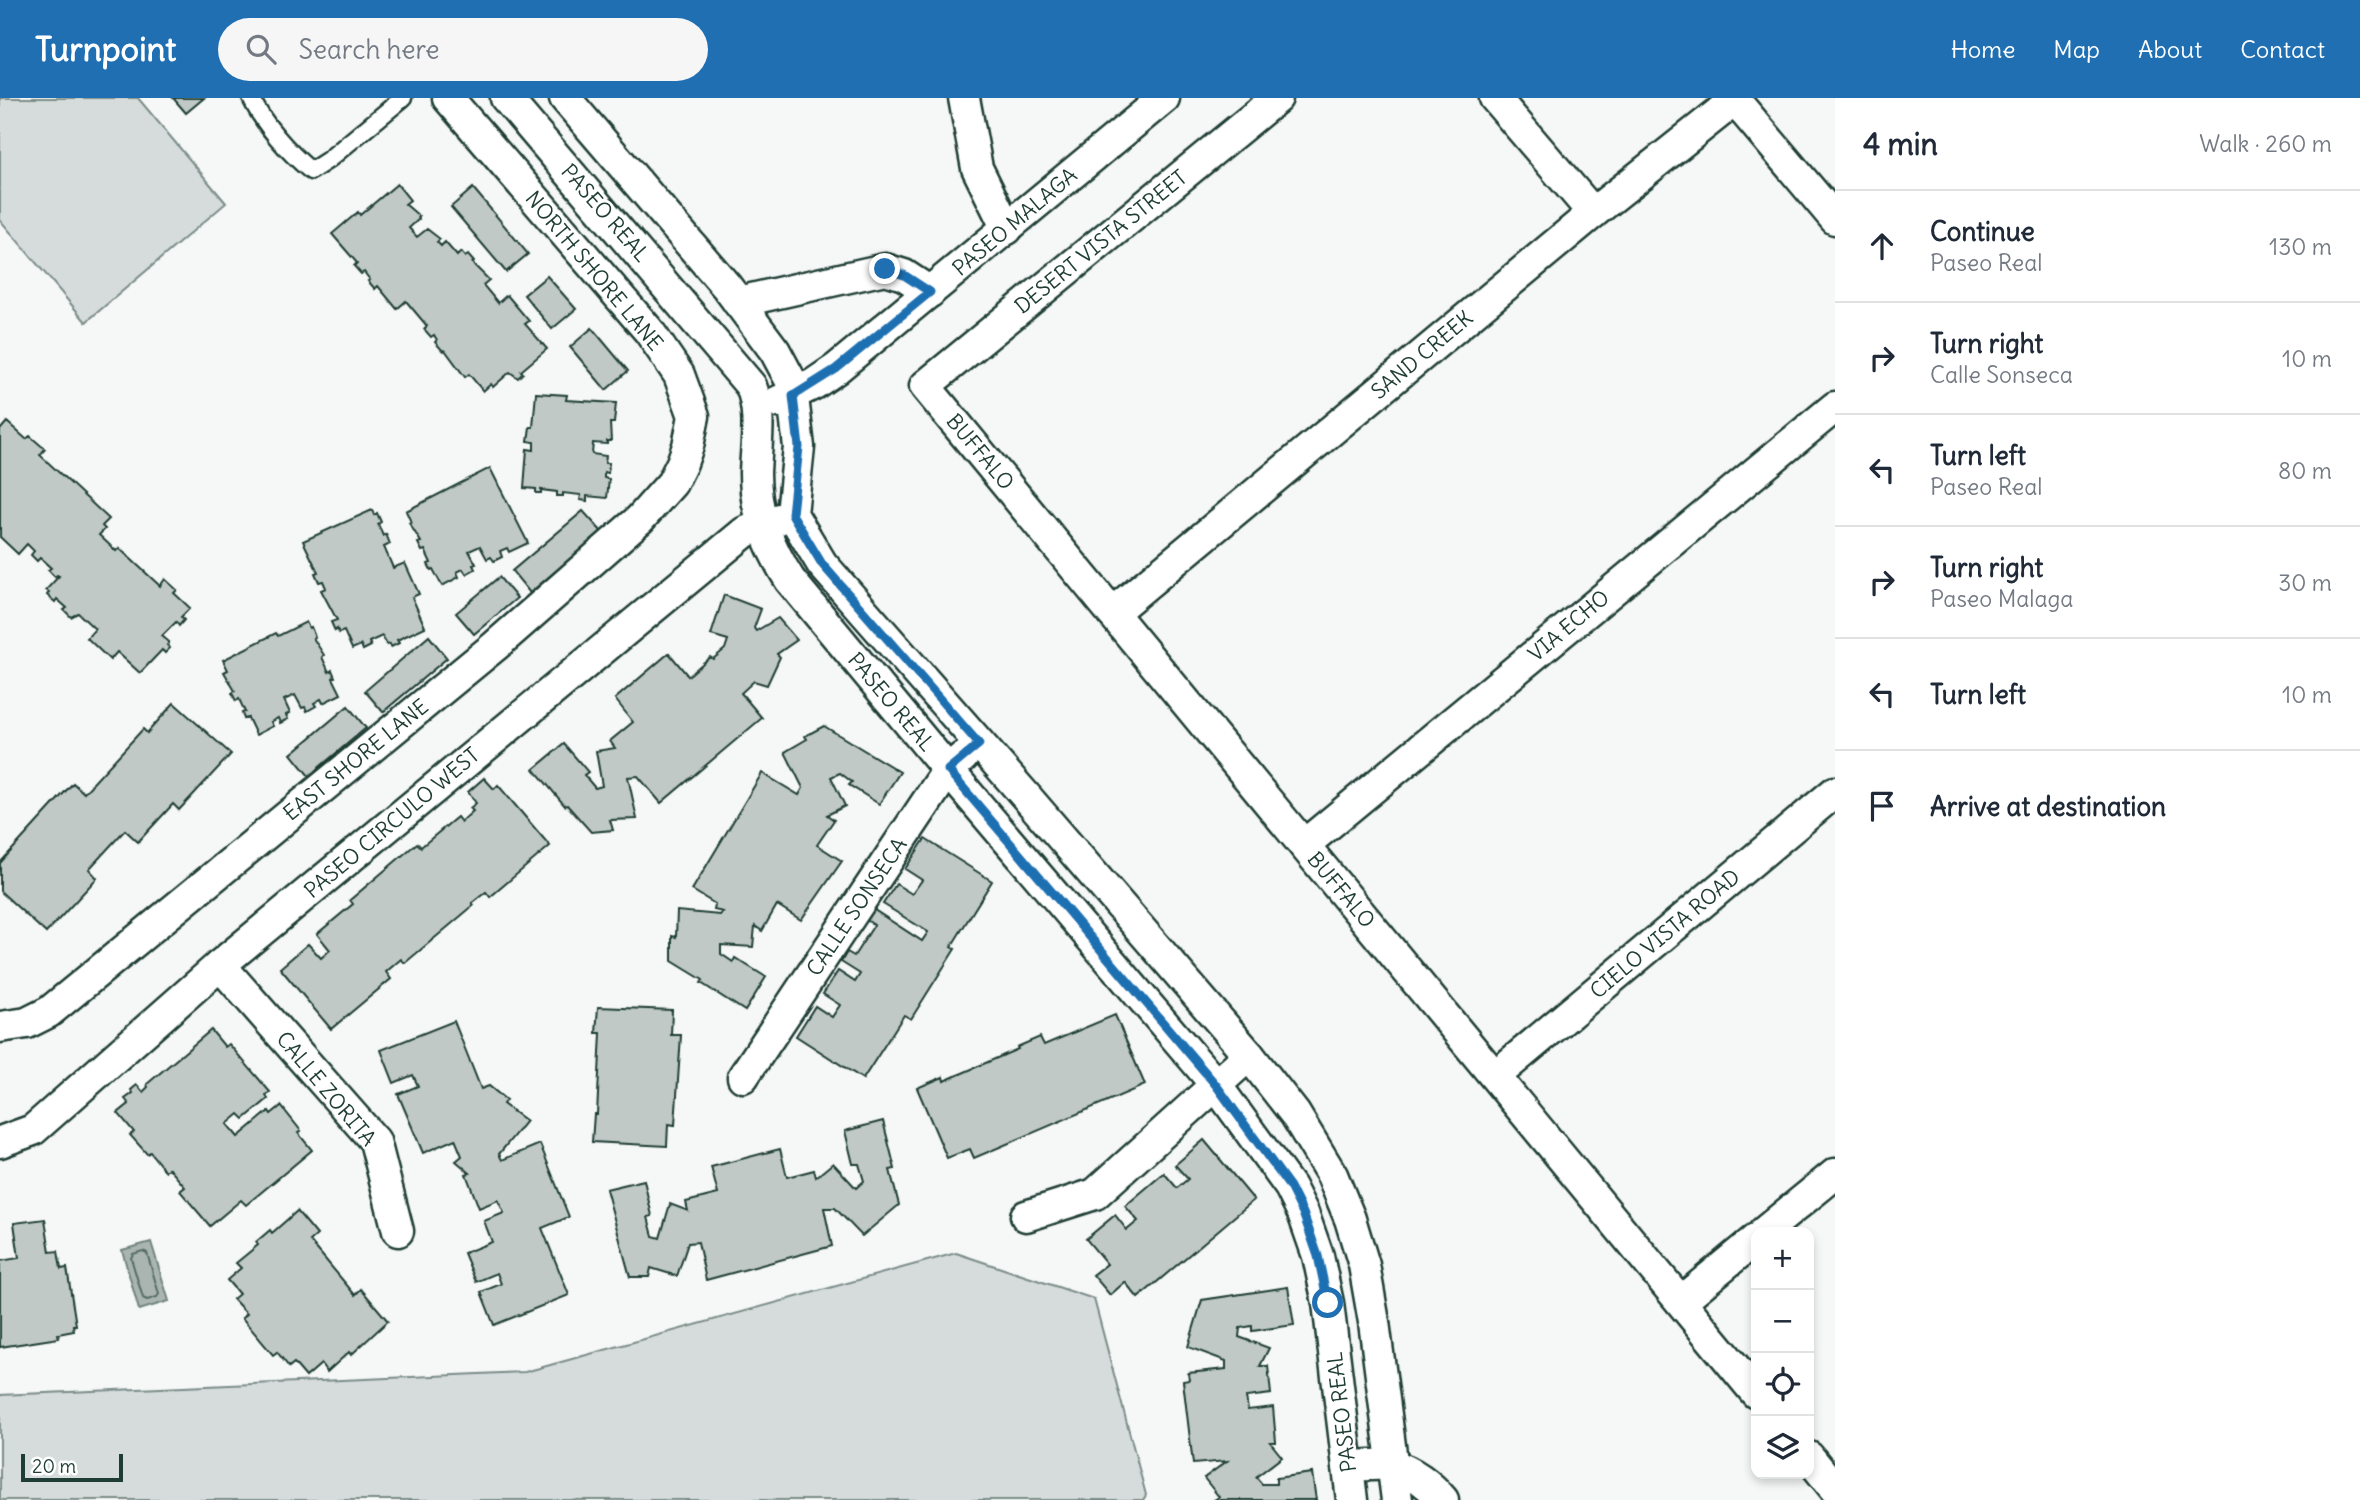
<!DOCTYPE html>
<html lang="en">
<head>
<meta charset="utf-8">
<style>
  :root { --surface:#fff; --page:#f6f6f7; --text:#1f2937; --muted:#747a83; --line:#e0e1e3; --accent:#1f6fb2 }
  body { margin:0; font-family:Delius,sans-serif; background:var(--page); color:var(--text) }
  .controls { position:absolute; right:21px; bottom:21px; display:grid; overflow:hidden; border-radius:14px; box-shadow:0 4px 10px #0003 }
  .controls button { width:63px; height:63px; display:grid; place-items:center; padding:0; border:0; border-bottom:2px solid var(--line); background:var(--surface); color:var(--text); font:35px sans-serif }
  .scale { position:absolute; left:21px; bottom:18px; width:102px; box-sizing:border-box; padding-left:7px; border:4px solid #1f3d34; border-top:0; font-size:19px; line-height:24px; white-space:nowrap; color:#1f3d34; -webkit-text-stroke:5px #fff; paint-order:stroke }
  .stop { position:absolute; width:21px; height:21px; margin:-16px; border:5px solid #1f6fb2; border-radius:50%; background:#fff }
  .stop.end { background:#1f6fb2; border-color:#fff; box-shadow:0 2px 7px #0008 }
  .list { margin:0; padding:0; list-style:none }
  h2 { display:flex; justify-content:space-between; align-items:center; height:91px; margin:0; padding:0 28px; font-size:30px }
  h2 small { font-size:23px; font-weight:400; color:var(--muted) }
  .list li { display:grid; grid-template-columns:46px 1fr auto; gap:21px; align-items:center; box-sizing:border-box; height:112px; padding:0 28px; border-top:2px solid var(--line) }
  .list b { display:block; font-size:26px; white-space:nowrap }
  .list p { margin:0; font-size:23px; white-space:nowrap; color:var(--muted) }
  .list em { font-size:23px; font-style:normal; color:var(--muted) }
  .icon { flex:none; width:38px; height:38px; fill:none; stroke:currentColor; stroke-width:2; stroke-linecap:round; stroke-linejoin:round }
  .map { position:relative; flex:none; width:1835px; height:1402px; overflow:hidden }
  header { display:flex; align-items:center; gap:42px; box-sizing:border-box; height:98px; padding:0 35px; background:var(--accent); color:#fff }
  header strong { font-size:33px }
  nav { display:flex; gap:38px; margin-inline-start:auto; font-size:24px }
  .search { width:490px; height:63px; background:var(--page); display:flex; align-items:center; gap:18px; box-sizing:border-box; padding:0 24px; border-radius:38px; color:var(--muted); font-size:26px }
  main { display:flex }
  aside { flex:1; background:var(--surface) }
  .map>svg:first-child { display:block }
  .green { fill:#d6dcdb; stroke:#7a8c88; stroke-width:2 }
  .water { fill:#aab5b1; stroke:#72857f; stroke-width:2 }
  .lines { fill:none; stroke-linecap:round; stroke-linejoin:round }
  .shore { stroke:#576d66; stroke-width:2 }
  .building { fill:#c0c9c6; stroke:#1f3d34; stroke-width:2 }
  .service-casing { stroke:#1f3d34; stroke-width:21 }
  .minor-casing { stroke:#1f3d34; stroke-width:35 }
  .service { stroke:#fff; stroke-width:16 }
  .minor { stroke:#fff; stroke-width:30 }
  .route { stroke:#1f6fb2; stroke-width:9 }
  .labels { text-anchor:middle; stroke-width:5; stroke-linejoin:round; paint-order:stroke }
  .street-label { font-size:21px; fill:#1f3d34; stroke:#fff }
</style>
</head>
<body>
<header>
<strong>Turnpoint</strong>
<div class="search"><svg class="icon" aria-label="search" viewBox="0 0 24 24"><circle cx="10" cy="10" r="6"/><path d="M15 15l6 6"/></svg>Search here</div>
<nav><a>Home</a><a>Map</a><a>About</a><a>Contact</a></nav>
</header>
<main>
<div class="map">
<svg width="1835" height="1402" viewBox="0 0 1835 1402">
  <rect width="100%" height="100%" fill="#f6f7f7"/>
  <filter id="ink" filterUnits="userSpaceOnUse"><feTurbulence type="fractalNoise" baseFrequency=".0143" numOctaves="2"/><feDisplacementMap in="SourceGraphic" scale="14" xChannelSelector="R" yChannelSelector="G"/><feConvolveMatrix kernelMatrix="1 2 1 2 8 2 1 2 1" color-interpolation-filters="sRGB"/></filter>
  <g filter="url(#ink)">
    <g class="green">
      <polygon points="0,0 138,0 226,105 86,224 0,122"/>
      <polygon points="956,1155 1094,1201 1146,1397 1143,1402 0,1402 0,1297 525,1274"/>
    </g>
    <polygon class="water" points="151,1144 169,1203 139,1212 122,1152"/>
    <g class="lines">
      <polygon class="shore" points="143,1153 147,1155 159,1196 157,1199 147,1202 143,1200 131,1160 133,1156"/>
    </g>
    <g class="building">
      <polygon points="173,0 204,0 186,15"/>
      <polygon points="397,86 410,102 405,106 419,118 418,119 419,121 409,130 417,139 427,131 440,141 437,144 441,148 445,144 457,158 461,154 465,159 468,157 474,164 472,165 489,182 483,187 498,205 507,197 529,223 525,226 547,251 521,273 523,275 518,280 510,274 493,289 491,286 483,293 469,276 465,279 445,252 443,253 435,244 437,242 434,237 431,239 424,231 427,228 406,203 397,211 378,188 375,191 368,183 370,182 364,174 361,176 354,168 357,165 332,136 358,114 360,117"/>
      <polygon points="473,90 528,156 506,174 451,109"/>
      <polygon points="547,178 576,211 552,231 524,197"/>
      <polygon points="592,230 628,273 606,292 570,249"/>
      <polygon points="536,295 567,297 566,302 616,305 614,325 610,325 611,343 607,343 607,346 593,345 592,356 606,358 605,365 609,365 608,375 604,374 604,380 609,381 607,400 587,398 587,403 580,402 581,397 563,395 563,398 557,398 557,394 541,392 541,395 536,395 536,391 524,390 527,351 534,352 534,344 528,343 530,329 533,329"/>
      <polygon points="7,324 26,341 30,338 45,351 40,357 109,421 102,428 105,431 99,437 116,453 119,450 160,488 165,481 177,492 174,495 190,510 181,519 184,522 179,528 176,524 162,538 169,544 167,547 170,550 165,555 162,552 140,575 117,554 110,562 87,540 95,531 78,515 71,519 64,512 67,510 57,501 55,504 47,497 49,494 46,492 59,478 57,477 55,479 48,472 51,470 40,460 37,463 31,457 34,453 27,446 18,456 0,439 0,332"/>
      <polygon points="490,370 528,445 509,454 507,450 500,453 502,459 494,463 491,459 487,461 480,448 469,453 476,466 473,467 475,471 466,476 463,471 457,474 459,479 442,488 433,471 431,472 428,466 431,465 425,452 422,453 418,445 421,444 409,425 411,424 406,413"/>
      <polygon points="372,412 374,417 377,415 381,424 378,426 383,438 386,436 390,446 384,449 393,470 405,465 419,496 412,499 425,529 397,542 399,545 391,549 390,546 387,547 382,538 369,544 371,548 363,552 361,547 352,551 344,533 339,535 337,531 335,533 331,524 337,522 321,492 326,490 323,483 319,484 315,475 318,474 303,443"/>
      <polygon points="583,413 602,434 530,495 512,473"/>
      <polygon points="499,479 517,500 474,536 456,515"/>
      <polygon points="724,497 761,511 754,530 756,533 778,520 797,542 777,556 780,559 767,587 754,583 741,595 762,620 661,705 638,678 628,679 637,721 610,722 613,732 591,734 567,707 565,708 534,671 564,646 588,674 584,677 595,690 602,688 596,653 615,650 610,643 633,624 615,601 669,555 688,578 710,559 713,561 725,551 728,542 711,537"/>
      <polygon points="306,524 309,530 311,529 315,539 313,540 324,557 322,559 329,574 332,572 335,579 333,580 341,596 323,605 321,601 314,605 316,608 307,613 305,609 302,610 295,597 284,602 290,615 286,617 288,621 280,625 278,620 271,624 273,628 256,637 248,620 244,621 242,615 245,614 239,601 236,603 232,595 235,593 224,574 228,572 223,562 276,535 278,538"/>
      <polygon points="429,538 447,560 383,614 365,593"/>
      <polygon points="174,605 231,656 179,712 173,706 138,744 125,732 89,771 97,780 46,835 0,793 0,765 73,685 84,695 143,631 147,635"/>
      <polygon points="348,608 366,630 309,678 291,656"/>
      <polygon points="824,628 900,674 879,706 849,687 852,684 840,675 831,679 845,708 827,717 834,722 817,747 842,763 801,822 777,807 762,833 755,828 753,849 721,847 721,856 733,864 735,860 766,879 745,913 701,885 703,882 672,863 672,838 676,839 677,813 720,817 723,814 714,812 715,806 692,792 762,675 799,697 803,690 785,654 807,641 805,638"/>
      <polygon points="484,680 494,691 498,687 550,748 490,799 486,794 472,805 474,807 405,865 401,861 386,874 391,881 331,931 280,870 308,846 321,860 330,852 317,836 353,806 350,802 417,745 421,749 457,719 461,724 473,713 470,710 476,705 468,694"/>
      <polygon points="925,741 992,783 951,849 955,851 911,921 904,917 863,981 796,938 815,908 832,919 840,907 823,896 838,873 855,884 860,876 841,864 847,854 854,858 874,827 865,821 871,810 922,843 928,834 883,806 896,786 912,796 922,782 905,771"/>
      <polygon points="598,909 672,912 671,937 681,937 675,1027 668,1026 667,1048 592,1044 594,1016 597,1016 601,935 596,935"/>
      <polygon points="1115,917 1145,987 974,1060 970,1051 947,1060 917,990 943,979 944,983 1018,951 1017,949 1040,939 1044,947"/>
      <polygon points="454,923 481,991 489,988 506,1002 503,1006 526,1023 499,1056 502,1062 540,1046 569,1119 542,1130 569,1197 494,1227 481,1194 501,1186 497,1175 476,1184 464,1155 492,1144 484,1123 504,1115 498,1102 479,1110 466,1076 470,1075 456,1063 462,1058 455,1041 423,1055 398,996 418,988 413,977 394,985 381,952"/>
      <polygon points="211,932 225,949 229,946 270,994 266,998 268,1001 244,1021 239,1016 227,1026 238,1039 269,1013 271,1016 281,1008 301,1033 298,1035 312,1052 246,1107 241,1102 210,1128 180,1093 185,1089 169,1070 165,1073 150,1054 147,1056 130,1037 134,1034 118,1015 129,1006 125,1001 133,995 131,992 137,987 143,994 148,989 147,986"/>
      <polygon points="883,1023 895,1071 890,1072 899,1107 862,1138 835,1110 824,1110 832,1148 706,1182 698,1144 688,1145 677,1178 651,1170 649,1179 630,1179 606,1091 644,1082 652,1118 648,1119 653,1138 660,1140 670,1106 688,1113 686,1104 718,1096 711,1069 780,1051 787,1079 814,1072 816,1079 833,1065 856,1090 864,1083 859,1066 853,1066 845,1033"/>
      <polygon points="1204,1042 1254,1102 1138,1200 1125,1184 1110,1197 1093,1177 1107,1166 1086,1141 1115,1117 1127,1132 1138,1123 1125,1108 1164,1075 1177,1090 1188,1081 1175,1067"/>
      <polygon points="297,1113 317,1137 310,1143 355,1197 361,1191 388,1223 351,1257 349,1254 327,1274 321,1266 306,1279 294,1265 289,1269 277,1254 273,1257 242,1220 247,1216 233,1201 239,1196 227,1182 241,1170 236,1165 258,1147 256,1144 270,1132 272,1135"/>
      <polygon points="45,1121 50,1154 58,1153 61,1171 67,1170 76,1227 73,1227 74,1233 58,1236 59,1240 0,1249 0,1163 19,1160 14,1125"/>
      <polygon points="1288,1189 1294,1227 1252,1233 1252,1228 1240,1230 1239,1239 1269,1250 1260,1268 1268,1268 1271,1296 1246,1299 1248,1312 1273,1309 1276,1344 1270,1344 1282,1359 1256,1379 1262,1386 1276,1386 1276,1380 1312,1375 1316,1402 1214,1402 1219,1399 1204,1380 1227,1363 1193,1366 1183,1283 1189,1282 1188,1275 1226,1271 1226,1263 1188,1249 1202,1202"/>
    </g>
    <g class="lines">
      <g class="service-casing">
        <path id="service" d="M251 0C264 27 288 54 311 73L328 62 403 0"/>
      </g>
      <g class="minor-casing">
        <g id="minor">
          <path d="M506 0 751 288C762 316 756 345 755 375 755 415 769 449 790 482L948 672 1216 987 1290 1089 1303 1115 1318 1158 1328 1205 1352 1402"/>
          <polyline points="565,0 727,189 775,253 791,283 799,349 792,416 822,466 1024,696 1249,957 1295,1016 1332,1077 1350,1121 1364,1167 1374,1224 1397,1402"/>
          <polyline points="964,0 977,70 1007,131"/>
          <polyline points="1277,0 925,288 1756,1295"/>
          <polyline points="1495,0 1593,115"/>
          <polyline points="1733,0 1835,121"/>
          <polyline points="738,204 885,171 904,177 930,194"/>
          <polyline points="777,304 814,286 836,271 1164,0"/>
          <polyline points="1112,515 1593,115 1735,2"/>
          <polyline points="1304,747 1835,309"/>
          <polyline points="220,867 375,1043 398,1133"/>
          <polyline points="0,929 27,925 49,914 495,548 640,421 672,385 682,365 688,348 694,318 679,277 649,233 448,0"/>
          <polyline points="1495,978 1835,694"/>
          <polyline points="743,979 948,672 963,659"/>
          <polyline points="0,1044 33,1032 220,867 745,434 779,421"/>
          <polyline points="1026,1118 1095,1096 1249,957"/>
          <polyline points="1764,1134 1835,1076"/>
          <polyline points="1681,1203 1756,1141"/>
          <polyline points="1809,1359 1835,1391"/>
          <path d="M1348 1368C1362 1368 1379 1365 1393 1368 1412 1372 1431 1388 1443 1402"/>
        </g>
      </g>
      <use href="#service" class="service"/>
      <use href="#minor" class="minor"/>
    </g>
  </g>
  <g class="lines" filter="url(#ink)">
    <polyline class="route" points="885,171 904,177 930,194 836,271 793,298 799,349 792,416 822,466 979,646 948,672 1216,987 1290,1089 1303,1115 1318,1158 1328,1205"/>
  </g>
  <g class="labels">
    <g class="street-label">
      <text transform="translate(605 115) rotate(49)" y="7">PASEO REAL</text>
      <text transform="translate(1015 124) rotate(-40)" y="7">PASEO MALAGA</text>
      <text transform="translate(1101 144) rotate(-39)" y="7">DESERT VISTA STREET</text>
      <text transform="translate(594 173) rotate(50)" y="7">NORTH SHORE LANE</text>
      <text transform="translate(1422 257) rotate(-40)" y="7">SAND CREEK</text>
      <text transform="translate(980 354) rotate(50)" y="7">BUFFALO</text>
      <text transform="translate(1569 528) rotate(-40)" y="7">VIA ECHO</text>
      <text transform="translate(891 604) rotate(50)" y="7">PASEO REAL</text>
      <text transform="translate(356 662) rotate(-39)" y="7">EAST SHORE LANE</text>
      <text transform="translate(392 725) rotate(-40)" y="7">PASEO CIRCULO WEST</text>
      <text transform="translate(1341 792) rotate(50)" y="7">BUFFALO</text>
      <text transform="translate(857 809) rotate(-56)" y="7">CALLE SONSECA</text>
      <text transform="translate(1665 836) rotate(-40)" y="7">CIELO VISTA ROAD</text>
      <text transform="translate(326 991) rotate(50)" y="7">CALLE ZORITA</text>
      <text transform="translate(1342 1314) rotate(-97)" y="7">PASEO REAL</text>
    </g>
  </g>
</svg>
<div class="controls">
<button>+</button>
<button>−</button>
<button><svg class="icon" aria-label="locate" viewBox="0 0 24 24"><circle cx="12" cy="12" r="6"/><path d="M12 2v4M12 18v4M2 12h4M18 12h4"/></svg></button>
<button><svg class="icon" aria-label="layers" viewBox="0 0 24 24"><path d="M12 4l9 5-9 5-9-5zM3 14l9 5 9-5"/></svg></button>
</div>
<div class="scale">20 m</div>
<div class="stop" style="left:1328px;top:1205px"></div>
<div class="stop end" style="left:885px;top:171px"></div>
</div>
<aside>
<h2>4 min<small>Walk · 260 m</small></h2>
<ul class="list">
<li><svg class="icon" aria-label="ahead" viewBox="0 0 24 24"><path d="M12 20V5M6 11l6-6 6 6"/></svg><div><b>Continue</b><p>Paseo Real</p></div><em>130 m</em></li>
<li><svg class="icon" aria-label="right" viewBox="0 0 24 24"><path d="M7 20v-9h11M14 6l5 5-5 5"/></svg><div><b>Turn right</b><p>Calle Sonseca</p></div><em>10 m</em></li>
<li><svg class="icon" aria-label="left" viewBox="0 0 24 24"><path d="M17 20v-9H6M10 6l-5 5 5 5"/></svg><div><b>Turn left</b><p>Paseo Real</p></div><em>80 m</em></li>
<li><svg class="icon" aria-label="right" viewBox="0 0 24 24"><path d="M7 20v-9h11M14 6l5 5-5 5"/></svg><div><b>Turn right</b><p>Paseo Malaga</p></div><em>30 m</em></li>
<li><svg class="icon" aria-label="left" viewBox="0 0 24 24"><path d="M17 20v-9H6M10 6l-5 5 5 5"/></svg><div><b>Turn left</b></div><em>10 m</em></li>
<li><svg class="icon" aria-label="arrive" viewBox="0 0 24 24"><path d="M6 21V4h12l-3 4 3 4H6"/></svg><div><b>Arrive at destination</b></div></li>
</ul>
</aside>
</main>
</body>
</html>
